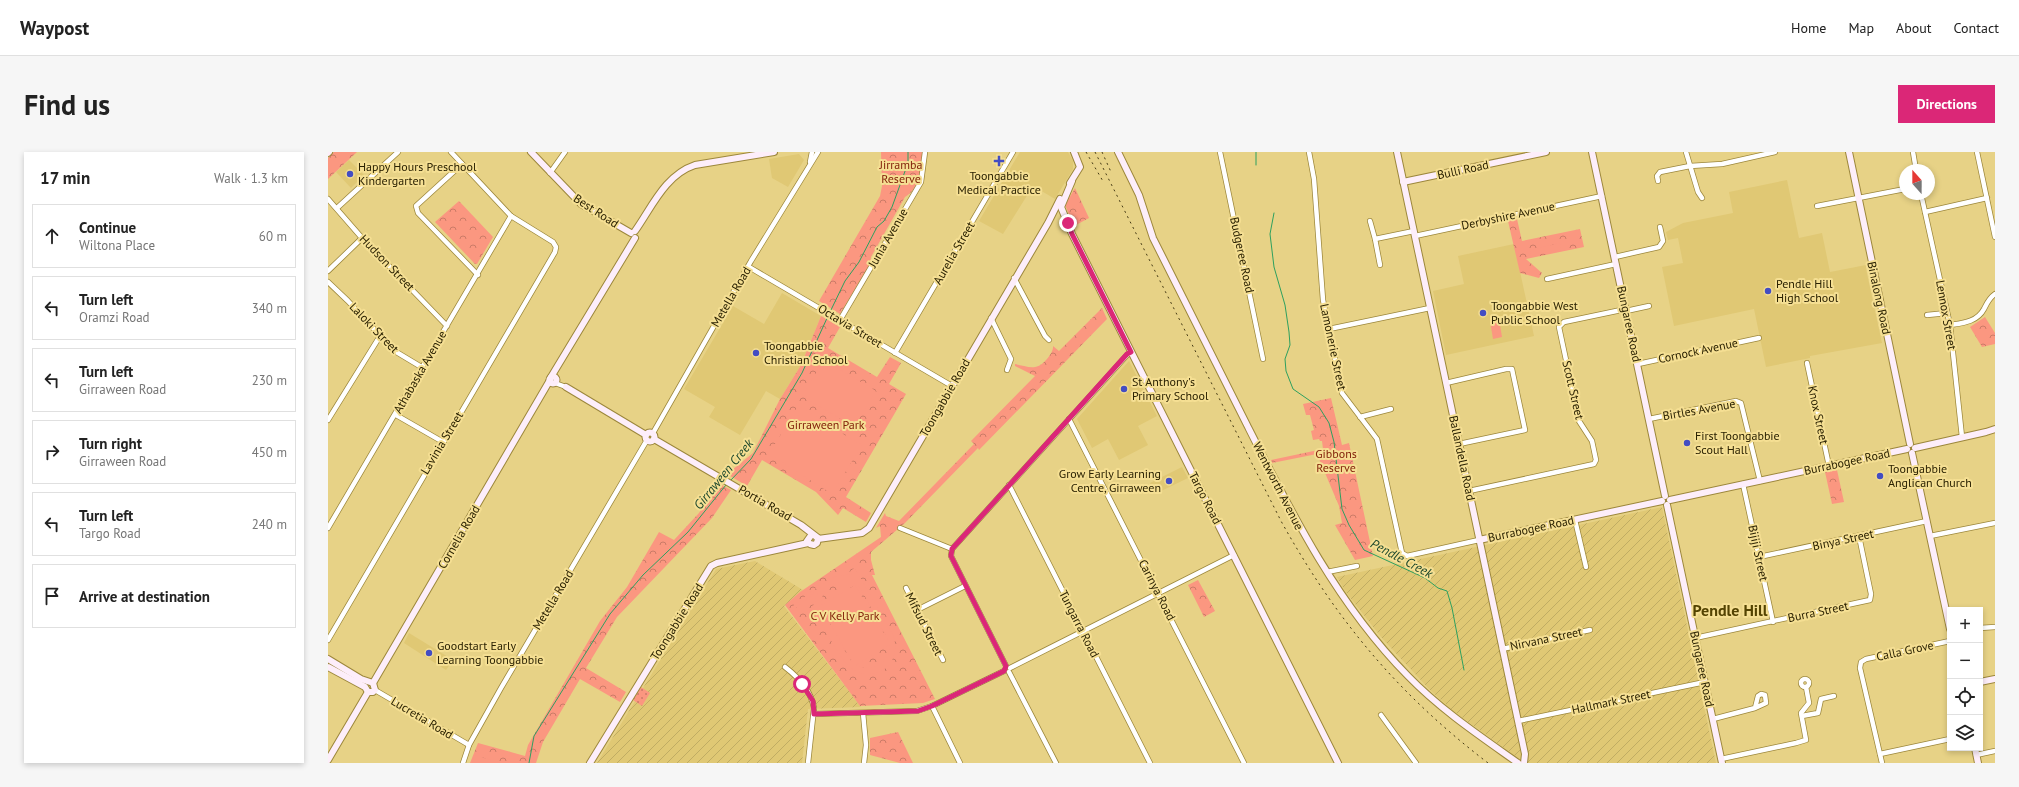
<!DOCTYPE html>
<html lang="en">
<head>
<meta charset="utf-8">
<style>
  :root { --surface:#fff; --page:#f6f6f6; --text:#222; --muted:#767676; --line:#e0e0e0; --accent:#db2777 }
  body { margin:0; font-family:"PT Sans",sans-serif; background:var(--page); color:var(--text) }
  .controls { position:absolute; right:12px; bottom:12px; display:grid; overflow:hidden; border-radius:0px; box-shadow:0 2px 6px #0003 }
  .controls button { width:36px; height:36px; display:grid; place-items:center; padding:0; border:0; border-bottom:1px solid var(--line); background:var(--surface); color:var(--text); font:20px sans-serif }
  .compass { position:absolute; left:1571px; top:12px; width:36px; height:36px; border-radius:50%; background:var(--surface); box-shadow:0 2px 6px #0003; rotate:339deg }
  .stop { position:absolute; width:12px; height:12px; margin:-9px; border:3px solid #db2777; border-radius:50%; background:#fff }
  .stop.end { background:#db2777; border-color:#fff; box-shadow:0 1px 4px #0008 }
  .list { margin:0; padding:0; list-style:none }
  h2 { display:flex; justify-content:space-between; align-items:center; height:52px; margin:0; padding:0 16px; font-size:17px }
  h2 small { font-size:13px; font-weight:400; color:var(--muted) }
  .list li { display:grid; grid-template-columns:26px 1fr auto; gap:12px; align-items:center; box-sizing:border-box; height:64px; margin:0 8px 8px; padding:0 8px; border:1px solid var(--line); border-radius:0px }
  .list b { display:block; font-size:15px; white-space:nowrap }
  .list p { margin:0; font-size:13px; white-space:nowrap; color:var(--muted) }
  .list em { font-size:13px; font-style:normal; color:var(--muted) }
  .icon { flex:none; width:22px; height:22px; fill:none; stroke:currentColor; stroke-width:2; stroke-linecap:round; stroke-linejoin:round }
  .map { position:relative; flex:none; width:1667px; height:611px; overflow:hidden; border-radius:0px }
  header { display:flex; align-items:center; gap:24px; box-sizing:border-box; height:56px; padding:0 20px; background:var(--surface); border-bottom:1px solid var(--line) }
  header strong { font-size:19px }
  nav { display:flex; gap:22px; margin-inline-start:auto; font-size:14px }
  .intro { display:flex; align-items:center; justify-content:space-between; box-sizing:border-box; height:96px; padding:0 24px }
  h1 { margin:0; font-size:28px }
  .button { padding:10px 18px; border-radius:0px; background:var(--accent); color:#fff; font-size:14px; font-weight:700 }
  main { display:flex; gap:24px; padding:0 24px }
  aside { flex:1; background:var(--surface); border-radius:0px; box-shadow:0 2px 6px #0003 }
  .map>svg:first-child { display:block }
  .built { fill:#e0c874 }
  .industrial { fill:url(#industrial-furrows) }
  .grass { fill:url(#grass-dots) }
  .park { fill:url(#park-crowns) }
  .garden { fill:#fb9780; fill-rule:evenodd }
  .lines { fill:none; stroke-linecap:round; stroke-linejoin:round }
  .stream { stroke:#2da05f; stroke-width:1 }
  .street-casing { stroke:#9c873c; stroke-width:6 }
  .secondary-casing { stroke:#9c873c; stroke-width:8 }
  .street { stroke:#fff; stroke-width:4.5 }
  .secondary { stroke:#fdeefa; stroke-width:6 }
  .rail { stroke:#453a14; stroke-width:1; stroke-dasharray:2 4; stroke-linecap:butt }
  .route { stroke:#db2777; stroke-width:5 }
  .poi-dot { fill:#434dc2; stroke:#f5df93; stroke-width:1.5 }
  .labels { text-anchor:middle; stroke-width:4; stroke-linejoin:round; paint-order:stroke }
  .park-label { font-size:12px; fill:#83220b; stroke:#f5df93 }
  .poi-label { font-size:12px; fill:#2b2202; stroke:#f5df93; text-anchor:start }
  .street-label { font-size:12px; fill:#2b2202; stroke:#f5df93 }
  .water-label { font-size:13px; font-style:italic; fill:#1a462b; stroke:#f5df93 }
  .district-label { font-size:16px; font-weight:bold; fill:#534302; stroke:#f5df93 }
</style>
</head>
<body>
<header>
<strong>Waypost</strong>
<nav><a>Home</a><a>Map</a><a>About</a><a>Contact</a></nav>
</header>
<div class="intro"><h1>Find us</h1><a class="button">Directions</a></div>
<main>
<aside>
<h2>17 min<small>Walk · 1.3 km</small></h2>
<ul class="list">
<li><svg class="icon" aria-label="ahead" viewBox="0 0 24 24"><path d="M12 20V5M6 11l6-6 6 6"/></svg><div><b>Continue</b><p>Wiltona Place</p></div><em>60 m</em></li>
<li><svg class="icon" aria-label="left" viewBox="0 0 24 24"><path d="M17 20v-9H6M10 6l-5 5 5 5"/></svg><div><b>Turn left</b><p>Oramzi Road</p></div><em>340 m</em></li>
<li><svg class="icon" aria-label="left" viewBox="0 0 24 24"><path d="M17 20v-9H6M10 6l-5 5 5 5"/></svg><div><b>Turn left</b><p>Girraween Road</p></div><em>230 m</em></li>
<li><svg class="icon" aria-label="right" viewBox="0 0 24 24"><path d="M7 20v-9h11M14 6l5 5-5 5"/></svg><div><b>Turn right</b><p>Girraween Road</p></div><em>450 m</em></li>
<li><svg class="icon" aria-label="left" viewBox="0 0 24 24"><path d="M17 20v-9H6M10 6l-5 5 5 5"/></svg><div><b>Turn left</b><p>Targo Road</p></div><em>240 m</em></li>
<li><svg class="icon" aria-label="arrive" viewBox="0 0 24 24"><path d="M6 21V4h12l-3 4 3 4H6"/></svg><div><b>Arrive at destination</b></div></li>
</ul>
</aside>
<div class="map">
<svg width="1667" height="611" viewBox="0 0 1667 611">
  <defs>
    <pattern id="industrial-furrows" width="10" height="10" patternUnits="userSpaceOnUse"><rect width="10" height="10" fill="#e0c874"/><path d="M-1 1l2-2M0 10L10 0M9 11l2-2" fill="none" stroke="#c0ac63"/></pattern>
    <pattern id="grass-dots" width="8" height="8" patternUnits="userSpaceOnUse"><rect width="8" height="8" fill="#fb9780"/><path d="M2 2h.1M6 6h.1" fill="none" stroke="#cb7b67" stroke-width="1.8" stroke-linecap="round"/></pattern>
    <pattern id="park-crowns" width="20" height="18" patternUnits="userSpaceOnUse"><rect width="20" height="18" fill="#fb9780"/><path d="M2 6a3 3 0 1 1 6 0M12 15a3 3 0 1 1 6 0" fill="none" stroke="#cb7b67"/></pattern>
  </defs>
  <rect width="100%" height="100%" fill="#e7d286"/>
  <g class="built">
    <polygon points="692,0 740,0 745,9 745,17 727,47 705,34 675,82 651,69"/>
    <polygon points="471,2 476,8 460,35 444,26 441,7"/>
    <polygon points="21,8 36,23 23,36 8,20"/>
    <polygon points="1459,28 1471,86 1494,81 1502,120 1538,113 1538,117 1554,191 1482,204 1482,206 1438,215 1426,157 1346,174 1334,115 1355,111 1350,86 1340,88 1338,80 1355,71 1405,61 1401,40"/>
    <polygon points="1186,92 1206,184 1118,203 1105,139 1136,132 1130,104"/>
    <polygon points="454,141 493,164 473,213 452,247 438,239 412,283 381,265 387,255 356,237 405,154 436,172"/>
    <polygon points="801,209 829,264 810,274 820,293 791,308 780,287 764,296 749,267"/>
    <polygon points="854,315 860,326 827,342 822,331"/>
    <polygon points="81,481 125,508 118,518 76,491"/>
  </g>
  <g class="industrial">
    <polygon points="1334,355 1388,611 1197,611 1124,558 1101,537 1053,485 1017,439 1009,425"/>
    <polygon points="427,409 475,438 456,454 533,555 480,557 474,611 269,611 388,417"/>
  </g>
  <polygon class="grass" points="313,535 322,541 314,554 305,548"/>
  <g class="park">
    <polygon points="6,0 29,0 0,27 0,6"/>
    <path d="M553 0H594C594 16 592 36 577 45L543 105 542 112 512 162 491 149 552 44 554 34Z"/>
    <polygon points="747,36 761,66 746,74 737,53"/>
    <polygon points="131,49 165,85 149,112 147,112 107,70"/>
    <polygon points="1189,67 1194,89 1252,77 1256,95 1198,107 1214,121 1211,126 1192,121 1180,69"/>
    <path d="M774 156 779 167 651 298 650 296 577 371 543 400V408L547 423H544L607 547 595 551 532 554 457 453 472 440 553 385 552 374 548 376 557 361 558 364 571 369 646 292 643 289 707 224 687 214V212C693 213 701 216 707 215 714 215 726 201 725 194L731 199Z"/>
    <polygon points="493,164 512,175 500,196 549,225 562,205 573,211 561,232 578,242 518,345 543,361 538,370 515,356 510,363 488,340 434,308 419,334 399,322 425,301 452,247 473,213"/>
    <polygon points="1657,165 1667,181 1667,192 1654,195 1642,175"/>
    <polygon points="1003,246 1014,293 1021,291 1045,404 1027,408 1007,373 1014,371 1011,354 989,302 944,311 943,308 995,297 994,289 992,289 991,287 985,288 983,279 986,278 982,263 978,263 975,252"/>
    <polygon points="1509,318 1516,350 1504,352 1497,320"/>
    <polygon points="390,331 403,338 384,366 289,465 258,516 298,540 292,550 252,527 215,590 208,611 142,611 150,591 197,604 200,593 272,469 299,435 331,380 346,388 371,361"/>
    <polygon points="870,428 887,459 876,465 860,433"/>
    <polygon points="570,580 585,611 572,611 542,603 542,586"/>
  </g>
  <g class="garden">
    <polygon points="1232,91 1233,98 1203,104 1202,98"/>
    <polygon points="1171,167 1174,185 1165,187 1162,169"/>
    <polygon points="496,208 548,239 526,275 474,244"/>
    <polygon points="470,254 490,266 503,269 510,274 515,282 534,293 504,342 441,302"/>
    <path d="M527 416 565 483C569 493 568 504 561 513 551 524 533 525 522 515 510 505 493 469 484 454L487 452C489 432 504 421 524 423L522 419ZM521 429 528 432 533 437 561 490 527 433 493 453C493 437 506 428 521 429ZM494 457 525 511 521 506ZM561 493C564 511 542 521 528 513Z"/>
    <polygon points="491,433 485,439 486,441 463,460 467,456 465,454"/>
    <polygon points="146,603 163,608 162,611 144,611"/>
  </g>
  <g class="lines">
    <g class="stream">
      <polyline points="928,0 928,13"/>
      <polyline points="946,61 942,82 946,115 957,153 961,180 962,193 957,207 958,219 965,237 991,255 1001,271 1006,290 1014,357 1021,373 1036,398 1097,426 1110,436 1119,439 1124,456 1136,518"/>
      <polyline points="502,160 517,129 531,110 549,75 556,69 564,55 580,11 580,0"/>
      <polyline points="402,329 423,307 474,221 500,164"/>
      <polyline points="201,611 206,584 282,462 315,423 360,380 398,333"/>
    </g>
    <g class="street-casing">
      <g id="street">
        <polyline points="892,0 935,207"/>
        <polyline points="981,0 986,27 995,148 1014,241 1049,287 1074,401 1079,404 1151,388"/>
        <polyline points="1358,0 1370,40 1374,46"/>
        <polyline points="1585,0 1588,18"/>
        <polyline points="1649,0 1667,85"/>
        <polyline points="482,10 484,0"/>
        <polyline points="134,12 88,54 90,61 150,123"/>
        <polyline points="222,21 237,0"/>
        <polyline points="1330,29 1329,24 1332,20 1362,14 1394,12 1447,0"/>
        <polyline points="1593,42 1622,173 1634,285"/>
        <polyline points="0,47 34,86 119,174"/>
        <polyline points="1489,54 1577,37"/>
        <polyline points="9,56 70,0"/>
        <polyline points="1597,60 1659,46"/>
        <polyline points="1042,69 1047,87 1052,113"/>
        <polyline points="1087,84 1274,44"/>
        <polyline points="1047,87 1086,79"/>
        <polyline points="1287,105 1331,95 1335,89 1332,75"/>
        <polyline points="421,115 624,234"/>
        <polyline points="0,119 34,86"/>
        <polyline points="686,126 717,184 721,188"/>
        <polyline points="1219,127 1288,112"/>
        <polyline points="0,130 20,149 65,198 95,216"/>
        <polyline points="1298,159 1321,154"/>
        <polyline points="1599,163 1619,161"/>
        <polyline points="663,166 683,207 679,218"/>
        <polyline points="512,168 593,30 597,0"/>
        <path d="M1622 173C1635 171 1649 170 1656 157 1659 151 1661 146 1667 142"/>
        <polyline points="1001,177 1102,156"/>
        <polyline points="567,201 685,0"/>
        <polyline points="1479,211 1501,314"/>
        <polyline points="1310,212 1431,186"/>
        <polyline points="227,231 238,235"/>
        <polyline points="1118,231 1178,217 1184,217 1185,222 1197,278 1131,292"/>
        <polyline points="68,263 115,290"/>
        <polyline points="1032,265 1063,257"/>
        <polyline points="741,267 916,611"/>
        <polyline points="1321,267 1408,249 1413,251 1432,329"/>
        <polyline points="0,268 52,184"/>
        <polyline points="325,281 423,109 490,0"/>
        <polyline points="1415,332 1445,470"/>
        <polyline points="681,333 822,611"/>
        <polyline points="1141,339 1266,312 1268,308 1264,289 1251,269 1231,175 1236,170 1298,157"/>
        <polyline points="1247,368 1258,415"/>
        <polyline points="0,376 183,64"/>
        <polyline points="572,376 624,397"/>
        <polyline points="1602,384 1667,371"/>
        <polyline points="1431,405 1599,369"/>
        <polyline points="999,420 1029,414"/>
        <polyline points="578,436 615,508"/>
        <polyline points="589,458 637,434"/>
        <polyline points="1652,476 1667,475"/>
        <polyline points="1367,486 1542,448 1543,442 1531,384"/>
        <polyline points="0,488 227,100 228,95 225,90 183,64 123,0"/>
        <polyline points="1174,497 1262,478"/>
        <polyline points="678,514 623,404 624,397 799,203 803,200"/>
        <path d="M457 515C470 525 483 538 486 556L480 611"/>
        <polyline points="682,516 906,403"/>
        <polyline points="681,520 728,611"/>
        <circle cx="1477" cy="531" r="4"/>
        <polyline points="47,538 141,593"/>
        <polyline points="604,554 632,611"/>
        <polyline points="535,561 538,593 536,611"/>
        <polyline points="486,562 589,559 604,554 676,519"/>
        <polyline points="1053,563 1088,611"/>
        <polyline points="1474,564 1490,561 1493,547 1506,544"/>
        <polyline points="1385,567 1427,556 1430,544 1433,542 1437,543 1438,551 1427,556"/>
        <polyline points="1190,569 1377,530"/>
        <polyline points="1552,602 1622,587"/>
        <polyline points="1648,603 1667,599"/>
        <polyline points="1393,607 1468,591 1478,588 1473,561 1481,551 1478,535"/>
        <polyline points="135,611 141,593 173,536 319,288"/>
        <polyline points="1554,611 1532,516 1533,510 1538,507 1622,489"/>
      </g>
    </g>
    <g class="secondary-casing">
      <g id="secondary">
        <polyline points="203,0 253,52 303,81"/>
        <path d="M790 0 811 43 825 86C856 148 887 210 919 273 964 362 1009 452 1080 524 1113 558 1152 584 1190 611"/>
        <polyline points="1069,0 1197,602 1196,611"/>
        <polyline points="1264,0 1337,344"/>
        <polyline points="1521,0 1582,292"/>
        <polyline points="0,1 1,0"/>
        <polyline points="744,29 733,55 744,82 1010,611"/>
        <polyline points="1075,30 1218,0"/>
        <polyline points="742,31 752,15 746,0"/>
        <path d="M307 79C324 55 337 23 367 13L446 0"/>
        <circle cx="225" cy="228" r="3.5"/>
        <polyline points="223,225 307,86"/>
        <polyline points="238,235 318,283"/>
        <circle cx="322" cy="285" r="4.5"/>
        <polyline points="326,287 473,373 490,386 489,391 486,393 482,392 479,389 484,382"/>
        <polyline points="1587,296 1658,280 1667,277"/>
        <polyline points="1584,301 1622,477"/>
        <polyline points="1342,348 1579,297"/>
        <polyline points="1339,353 1394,611"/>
        <polyline points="490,387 534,381 541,376 720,71 732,47"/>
        <polyline points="1151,388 1334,349"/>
        <polyline points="0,507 33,527 45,531"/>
        <polyline points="0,515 37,535 40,540"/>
        <polyline points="1652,530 1667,527"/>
        <polyline points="45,531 222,228"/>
        <polyline points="40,540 45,540 47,538 45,531"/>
        <polyline points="1647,596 1650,611"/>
        <polyline points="0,608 40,540"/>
        <polyline points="262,611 383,414 389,411 480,391"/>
      </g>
    </g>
    <use href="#street" class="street"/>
    <use href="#secondary" class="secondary"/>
    <g class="rail">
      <polyline points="758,0 776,31"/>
      <path d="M767 0 953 369C1008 468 1070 542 1160 611"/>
      <polyline points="774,0 783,20"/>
    </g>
  </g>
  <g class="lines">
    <polyline class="route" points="474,532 485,549 486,562 590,559 604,554 676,519 678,514 623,404 624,397 799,202 803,200 744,82 740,71"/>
  </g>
  <g class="poi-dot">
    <path d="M669 3h4v4h4v4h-4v4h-4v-4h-4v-4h4z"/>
    <circle cx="22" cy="22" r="4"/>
    <circle cx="1440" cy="139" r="4"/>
    <circle cx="1155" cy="161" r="4"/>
    <circle cx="428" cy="201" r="4"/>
    <circle cx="796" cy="237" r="4"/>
    <circle cx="1359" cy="291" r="4"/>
    <circle cx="1552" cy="324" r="4"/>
    <circle cx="841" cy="329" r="4"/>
    <circle cx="101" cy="501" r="4"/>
  </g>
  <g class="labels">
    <g class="park-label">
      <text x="573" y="17">Jirramba<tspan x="573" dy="14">Reserve</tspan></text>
      <text x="498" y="277">Girraween Park</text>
      <text x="1008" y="306">Gibbons<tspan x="1008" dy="14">Reserve</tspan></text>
      <text x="517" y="468">C V Kelly Park</text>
    </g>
    <g class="poi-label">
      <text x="30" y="19">Happy Hours Preschool<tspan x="30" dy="14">Kindergarten</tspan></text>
      <text x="671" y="28" text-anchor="middle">Toongabbie<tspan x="671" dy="14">Medical Practice</tspan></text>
      <text x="1448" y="136">Pendle Hill<tspan x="1448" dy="14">High School</tspan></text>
      <text x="1163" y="158">Toongabbie West<tspan x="1163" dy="14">Public School</tspan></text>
      <text x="436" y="198">Toongabbie<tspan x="436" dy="14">Christian School</tspan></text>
      <text x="804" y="234">St Anthony's<tspan x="804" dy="14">Primary School</tspan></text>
      <text x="1367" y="288">First Toongabbie<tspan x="1367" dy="14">Scout Hall</tspan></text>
      <text x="1560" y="321">Toongabbie<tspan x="1560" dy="14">Anglican Church</tspan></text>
      <text x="833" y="326" text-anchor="end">Grow Early Learning<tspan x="833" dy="14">Centre, Girraween</tspan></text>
      <text x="109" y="498">Goodstart Early<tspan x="109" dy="14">Learning Toongabbie</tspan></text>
    </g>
    <g class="street-label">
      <text transform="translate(1135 18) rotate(-12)" y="4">Bulli Road</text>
      <text transform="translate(268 59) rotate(33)" y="4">Best Road</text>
      <text transform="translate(1180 64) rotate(-12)" y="4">Derbyshire Avenue</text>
      <text transform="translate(560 86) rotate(-60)" y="4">Junia Avenue</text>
      <text transform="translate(626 101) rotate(-60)" y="4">Aurelia Street</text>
      <text transform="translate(914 103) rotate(78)" y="4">Budgeree Road</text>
      <text transform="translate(59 111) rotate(46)" y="4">Hudson Street</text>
      <text transform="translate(403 145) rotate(-60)" y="4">Metella Road</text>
      <text transform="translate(1551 146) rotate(78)" y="4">Binalong Road</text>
      <text transform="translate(1618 163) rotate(80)" y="4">Lennox Street</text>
      <text transform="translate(1301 172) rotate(78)" y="4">Bungaree Road</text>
      <text transform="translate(522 174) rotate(31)" y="4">Octavia Street</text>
      <text transform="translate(46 176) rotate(46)" y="4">Laloki Street</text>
      <text transform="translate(1005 195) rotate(78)" y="4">Lamonerie Street</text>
      <text transform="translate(1370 199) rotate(-12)" y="4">Cornock Avenue</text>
      <text transform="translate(92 220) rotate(-60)" y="4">Athabaska Avenue</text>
      <text transform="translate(1245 238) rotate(77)" y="4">Scott Street</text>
      <text transform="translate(617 246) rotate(-60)" y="4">Toongabbie Road</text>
      <text transform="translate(1371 258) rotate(-10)" y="4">Birtles Avenue</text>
      <text transform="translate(1490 263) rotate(78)" y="4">Knox Street</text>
      <text transform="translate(114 291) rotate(-59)" y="4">Lavinia Street</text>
      <text transform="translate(1134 306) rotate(78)" y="4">Ballandella Road</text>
      <text transform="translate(1519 310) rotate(-12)" y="4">Burrabogee Road</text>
      <text transform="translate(950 334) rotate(63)" y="4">Wentworth Avenue</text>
      <text transform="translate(877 346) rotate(63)" y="4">Targo Road</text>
      <text transform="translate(437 351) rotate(30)" y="4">Portia Road</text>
      <text transform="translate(1203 377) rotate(-12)" y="4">Burrabogee Road</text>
      <text transform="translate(131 385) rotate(-60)" y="4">Cornelia Road</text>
      <text transform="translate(1515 388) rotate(-12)" y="4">Binya Street</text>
      <text transform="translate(1430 401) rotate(78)" y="4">Bijiji Street</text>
      <text transform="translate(829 438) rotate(63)" y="4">Carinya Road</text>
      <text transform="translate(225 448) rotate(-59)" y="4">Metella Road</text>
      <text transform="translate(1490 460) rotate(-12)" y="4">Burra Street</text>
      <text transform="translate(349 470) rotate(-58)" y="4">Toongabbie Road</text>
      <text transform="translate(596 472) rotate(63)" y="4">Mifsud Street</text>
      <text transform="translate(751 472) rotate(63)" y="4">Tungarra Road</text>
      <text transform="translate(1218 487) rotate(-12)" y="4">Nirvana Street</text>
      <text transform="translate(1577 499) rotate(-12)" y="4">Calla Grove</text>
      <text transform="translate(1374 517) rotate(78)" y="4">Bungaree Road</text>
      <text transform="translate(1283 550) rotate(-12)" y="4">Hallmark Street</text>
      <text transform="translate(94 566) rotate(31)" y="4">Lucretia Road</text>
    </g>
    <g class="water-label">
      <text transform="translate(395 322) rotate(-51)" y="5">Girraween Creek</text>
      <text transform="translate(1074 406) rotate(28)" y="5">Pendle Creek</text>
    </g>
    <g class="district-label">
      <text x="1402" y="464">Pendle Hill</text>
    </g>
  </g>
</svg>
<div class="controls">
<button>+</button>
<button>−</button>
<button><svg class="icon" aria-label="locate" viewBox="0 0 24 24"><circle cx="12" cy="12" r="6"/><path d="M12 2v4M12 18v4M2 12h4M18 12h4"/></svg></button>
<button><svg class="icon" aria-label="layers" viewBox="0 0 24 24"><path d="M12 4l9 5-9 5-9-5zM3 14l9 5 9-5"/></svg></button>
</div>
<svg class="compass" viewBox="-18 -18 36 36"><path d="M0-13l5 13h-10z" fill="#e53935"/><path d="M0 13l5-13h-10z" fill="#767676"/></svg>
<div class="stop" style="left:474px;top:532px"></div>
<div class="stop end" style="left:740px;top:71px"></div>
</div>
</main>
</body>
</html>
